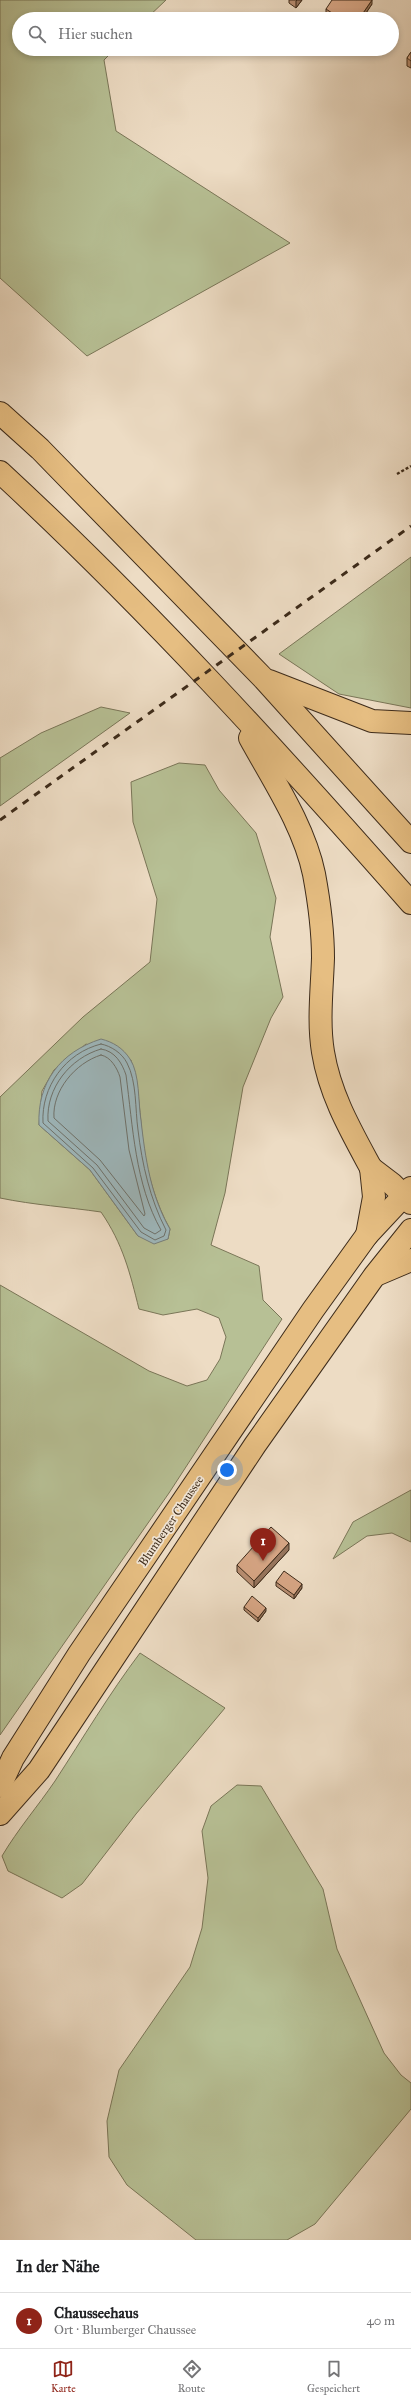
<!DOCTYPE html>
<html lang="de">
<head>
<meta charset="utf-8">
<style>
  :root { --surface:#fff; --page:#f6f6f6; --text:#202124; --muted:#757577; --line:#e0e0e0; --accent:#8f2418 }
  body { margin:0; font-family:"IM FELL Great Primer",serif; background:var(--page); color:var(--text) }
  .you { position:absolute; left:227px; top:1470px; width:14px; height:14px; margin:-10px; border:3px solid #fff; border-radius:50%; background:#1a73e8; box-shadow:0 0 0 6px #1a73e833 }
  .badge { display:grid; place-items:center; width:26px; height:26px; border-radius:50%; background:var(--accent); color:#fff; font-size:13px; font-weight:700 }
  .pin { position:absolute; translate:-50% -33px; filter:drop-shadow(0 1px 2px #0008) }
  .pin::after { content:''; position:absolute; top:21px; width:14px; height:12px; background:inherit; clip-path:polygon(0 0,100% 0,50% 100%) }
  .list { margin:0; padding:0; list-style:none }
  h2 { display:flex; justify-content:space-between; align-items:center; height:52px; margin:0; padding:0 16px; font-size:17px }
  h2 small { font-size:13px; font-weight:400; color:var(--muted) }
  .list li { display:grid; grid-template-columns:26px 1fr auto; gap:12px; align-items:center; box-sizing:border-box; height:56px; padding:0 16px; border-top:1px solid var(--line) }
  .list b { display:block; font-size:15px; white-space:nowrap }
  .list p { margin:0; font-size:13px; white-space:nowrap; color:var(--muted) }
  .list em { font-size:13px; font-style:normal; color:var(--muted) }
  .icon { flex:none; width:22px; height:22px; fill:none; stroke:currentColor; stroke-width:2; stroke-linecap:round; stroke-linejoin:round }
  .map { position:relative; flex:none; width:411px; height:2240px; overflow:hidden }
  .search { position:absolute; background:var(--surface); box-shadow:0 2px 6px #0003; left:12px; right:12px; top:12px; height:44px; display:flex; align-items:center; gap:10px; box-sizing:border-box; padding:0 14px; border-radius:22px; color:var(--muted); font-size:15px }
  .sheet { height:108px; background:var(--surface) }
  nav { display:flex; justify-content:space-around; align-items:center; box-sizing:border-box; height:56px; border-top:1px solid var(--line); background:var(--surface); font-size:11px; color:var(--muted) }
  nav a { display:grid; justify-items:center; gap:2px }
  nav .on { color:var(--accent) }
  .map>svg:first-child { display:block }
  .green { fill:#b7c095; stroke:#7a7658; fill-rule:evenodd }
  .water { fill:#9eb9bf; stroke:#77807d }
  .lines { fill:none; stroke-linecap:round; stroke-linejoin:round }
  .shore { stroke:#6e726c; stroke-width:1 }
  .primary-casing { stroke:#3d2b1a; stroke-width:24 }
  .motorway-casing { stroke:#3d2b1a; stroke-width:24 }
  .path { stroke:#3d2b1a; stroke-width:2.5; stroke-dasharray:3 2; stroke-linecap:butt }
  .primary { stroke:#e6be82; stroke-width:22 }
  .motorway { stroke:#e6be82; stroke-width:22 }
  .rail { stroke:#3d2b1a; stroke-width:3; stroke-dasharray:7 7; stroke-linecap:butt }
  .wall { fill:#b88e72; stroke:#3d2b1a }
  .shaded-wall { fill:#96745c; stroke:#3d2b1a }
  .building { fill:#d6a584; stroke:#3d2b1a }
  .labels { text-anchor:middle; stroke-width:3.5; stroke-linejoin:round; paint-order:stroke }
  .street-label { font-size:12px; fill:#3d2b1a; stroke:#f3e8d9 }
</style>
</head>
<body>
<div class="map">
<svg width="411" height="2240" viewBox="0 0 411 2240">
  <rect width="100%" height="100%" fill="#eddcc4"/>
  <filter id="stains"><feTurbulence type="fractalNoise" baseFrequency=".005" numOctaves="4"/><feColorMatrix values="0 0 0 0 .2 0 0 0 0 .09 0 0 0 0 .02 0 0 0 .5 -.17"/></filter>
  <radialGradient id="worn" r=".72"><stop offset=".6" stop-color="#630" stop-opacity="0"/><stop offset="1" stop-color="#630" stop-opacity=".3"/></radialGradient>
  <g class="green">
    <polygon points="0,0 166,0 146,19 19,19 19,49 115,49 104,60 116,131 290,243 87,356 0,278"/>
    <polygon points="411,557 411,708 339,694 279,654"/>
    <polygon points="101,707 130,713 0,806 0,758 41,733"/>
    <path d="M179 763 205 765 219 790 256 833 276 898 270 937 283 997 271 1018 243 1087 225 1193 211 1245 259 1266 263 1300 282 1319 169 1493 0 1735V1285L149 1371 187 1386 207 1380 220 1359 226 1337 219 1318 197 1309 163 1315 139 1309C130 1273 123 1244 101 1212 67 1207 34 1205 0 1198V1097L83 1017 150 962 157 899 133 822 131 782ZM86 1044 131 1060C139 1087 140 1116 143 1145 147 1173 156 1204 170 1229L168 1239 138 1236 90 1170 39 1125 42 1091 54 1070Z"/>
    <polygon points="411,1490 411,1542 392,1533 367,1536 333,1559 353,1522"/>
    <path d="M140 1653 225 1708 136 1814 82 1884 62 1898 8 1871 2 1856C18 1829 38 1806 55 1781 83 1738 109 1694 140 1653Z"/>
    <polygon points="237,1785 261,1786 323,1889 337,1949 384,2053 401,2075 411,2083 411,2109 315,2224 287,2240 196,2240 127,2185 109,2157 107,2121 119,2070 190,1967 202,1928 208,1878 202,1831 211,1806"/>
  </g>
  <path class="water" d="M101 1039C113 1042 123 1048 130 1059 140 1074 138 1102 141 1120 145 1157 151 1197 170 1229L168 1239 154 1244 138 1236 90 1170 39 1125C37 1083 60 1052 101 1039Z"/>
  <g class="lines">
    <g class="shore">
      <path d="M101 1044C111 1046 122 1053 127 1063 137 1082 135 1109 138 1130 142 1164 150 1199 166 1230L164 1236 155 1240 141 1232 93 1168 43 1123C41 1087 65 1053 101 1044Z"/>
      <path d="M101 1049C115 1051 122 1063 126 1075 133 1127 135 1184 161 1230L155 1234 144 1228 97 1165 48 1121C46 1088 70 1058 101 1049Z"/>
      <path d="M101 1055C111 1057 117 1068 120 1077L129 1150 145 1214 144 1216 100 1160 54 1118C52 1091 75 1063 101 1055Z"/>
    </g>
    <g class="primary-casing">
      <g id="primary">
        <polyline points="371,1168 392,1184 411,1203"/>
        <polyline points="367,1235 374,1197 371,1168"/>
        <polyline points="378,1274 411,1260"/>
        <polyline points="0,1786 13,1758 79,1654 313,1310 367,1235 411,1188"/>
        <polyline points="0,1814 39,1770 255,1445 375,1275 411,1230"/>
      </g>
    </g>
    <g class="motorway-casing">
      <g id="motorway">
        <polyline points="0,413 40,449 264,679 411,842"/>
        <path d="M0 472C145 606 280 754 411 903"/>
        <polyline points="269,681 372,721 411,723"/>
        <path d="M250 738C273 780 304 826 314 874 319 901 323 931 323 958 322 989 318 1022 323 1052 330 1095 351 1131 371 1168"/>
      </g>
    </g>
    <polyline class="path" points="397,474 411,466"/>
    <use href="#primary" class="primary"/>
    <use href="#motorway" class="motorway"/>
    <polyline class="rail" points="0,820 411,526"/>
  </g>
  <g class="wall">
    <polygon points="289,0 302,0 296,8 289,3"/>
    <polygon points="372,4 362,19 335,19 326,13 326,9"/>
    <polygon points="411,52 411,68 407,66 407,58"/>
    <polygon points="289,1550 254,1588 237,1572 237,1565"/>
    <polygon points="276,1582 302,1588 294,1599 276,1586"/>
    <polygon points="244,1607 266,1611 258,1622 244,1610"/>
  </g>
  <g class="shaded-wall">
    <polygon points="297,0 302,0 296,8 296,1"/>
    <polygon points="372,0 372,4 362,19 359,19"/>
    <polygon points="289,1543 289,1550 254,1588 254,1581"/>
    <polygon points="302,1584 302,1588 294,1599 294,1595"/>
    <polygon points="266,1608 266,1611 258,1622 258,1618"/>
  </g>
  <g class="building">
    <polygon points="332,0 372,0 359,19 341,19 326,9"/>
    <polygon points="411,52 411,61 407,58"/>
    <polygon points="271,1527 289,1543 254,1581 237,1565"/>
    <polygon points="284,1571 302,1584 294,1595 276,1582"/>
    <polygon points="252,1596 266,1608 258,1618 244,1607"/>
  </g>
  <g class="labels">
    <g class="street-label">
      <text transform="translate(171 1521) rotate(-56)" y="4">Blumberger Chaussee</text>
    </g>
  </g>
  <rect width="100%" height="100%" filter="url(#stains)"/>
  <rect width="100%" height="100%" fill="url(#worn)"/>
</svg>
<div class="you"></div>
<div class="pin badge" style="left:263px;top:1561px">1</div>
<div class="search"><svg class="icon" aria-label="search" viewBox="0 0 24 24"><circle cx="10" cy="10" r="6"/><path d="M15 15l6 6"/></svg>Hier suchen</div>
</div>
<section class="sheet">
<h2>In der Nähe<small></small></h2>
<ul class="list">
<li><span class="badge">1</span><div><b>Chausseehaus</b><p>Ort · Blumberger Chaussee</p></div><em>40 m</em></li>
</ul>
</section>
<nav>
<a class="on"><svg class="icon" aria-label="map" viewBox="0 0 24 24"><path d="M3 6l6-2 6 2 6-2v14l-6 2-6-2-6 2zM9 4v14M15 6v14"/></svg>Karte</a>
<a><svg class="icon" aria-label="directions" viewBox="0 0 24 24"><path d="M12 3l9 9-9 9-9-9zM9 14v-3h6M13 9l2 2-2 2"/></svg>Route</a>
<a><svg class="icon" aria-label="saved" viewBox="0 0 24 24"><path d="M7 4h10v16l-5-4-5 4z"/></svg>Gespeichert</a>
</nav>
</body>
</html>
